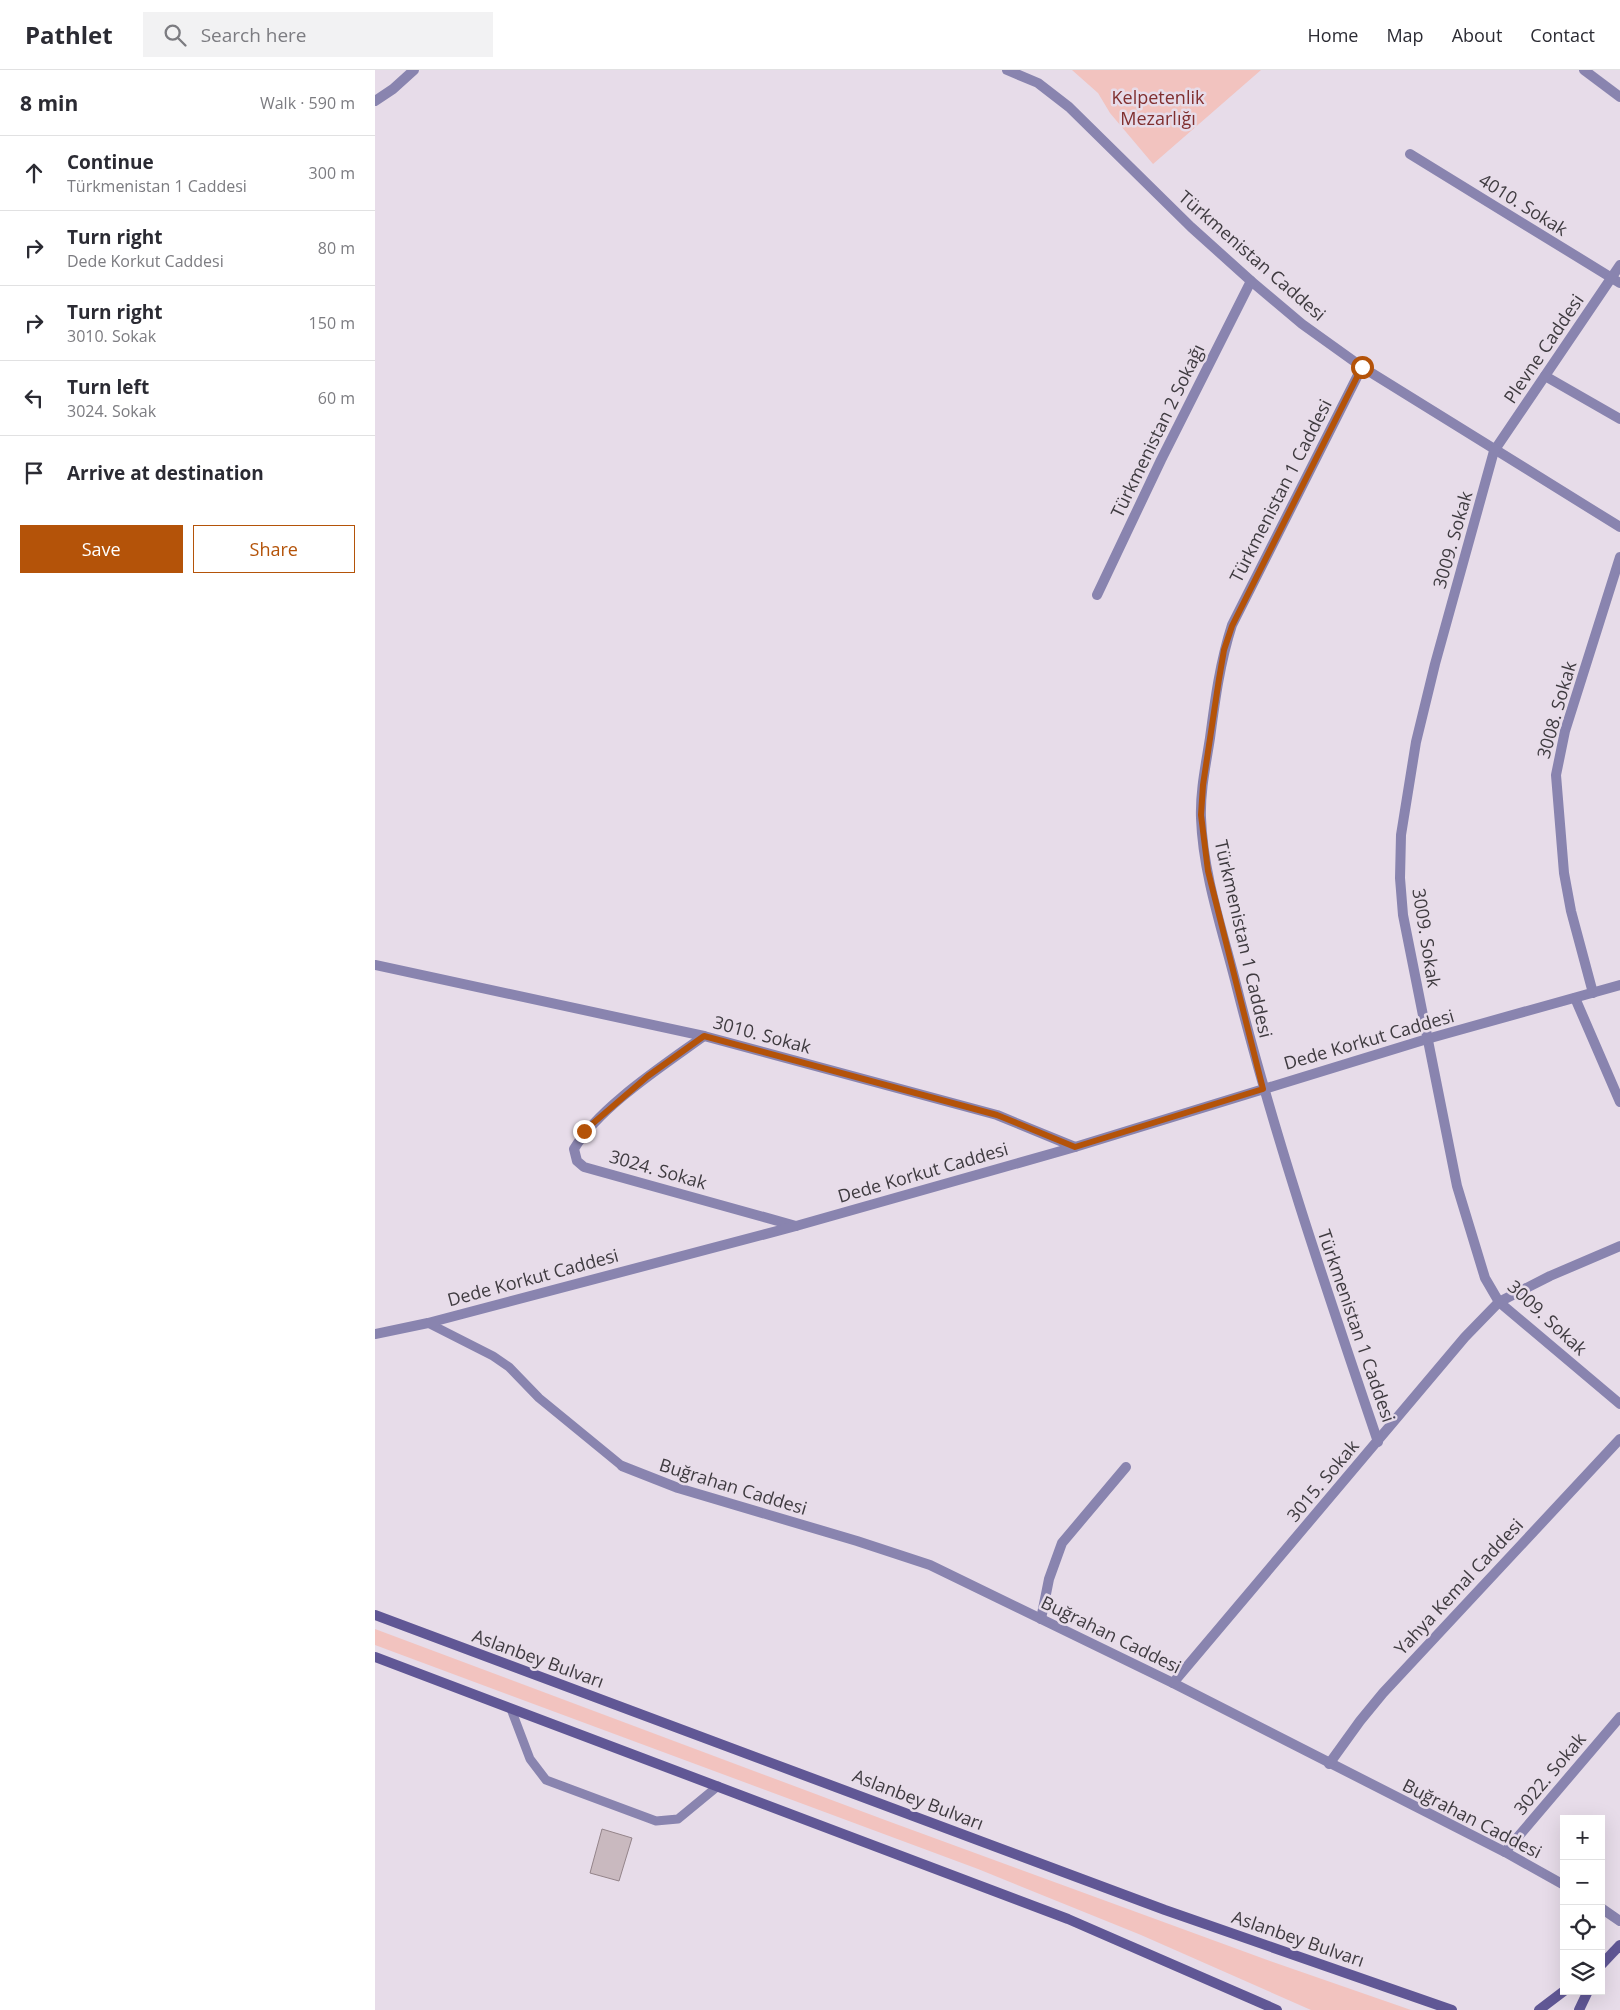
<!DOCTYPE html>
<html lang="en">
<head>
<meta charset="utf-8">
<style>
  :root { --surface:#fff; --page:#f2f2f3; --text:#2b2b33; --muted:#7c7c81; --line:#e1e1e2; --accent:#b45309 }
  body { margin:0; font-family:"Open Sans",sans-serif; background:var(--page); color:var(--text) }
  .controls { position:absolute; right:15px; bottom:15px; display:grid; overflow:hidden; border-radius:0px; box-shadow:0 5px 20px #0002 }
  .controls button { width:45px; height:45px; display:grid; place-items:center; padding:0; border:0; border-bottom:1px solid var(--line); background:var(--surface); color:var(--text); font:25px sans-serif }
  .stop { position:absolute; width:15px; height:15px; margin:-11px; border:4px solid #b45309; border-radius:50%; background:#fff }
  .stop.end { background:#b45309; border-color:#fff; box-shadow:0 1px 5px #0008 }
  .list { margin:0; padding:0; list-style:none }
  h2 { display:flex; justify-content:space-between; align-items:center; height:65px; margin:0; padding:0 20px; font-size:21px }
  h2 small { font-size:16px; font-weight:400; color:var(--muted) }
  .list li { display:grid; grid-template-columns:32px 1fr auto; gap:15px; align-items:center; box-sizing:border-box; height:75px; padding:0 20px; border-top:1px solid var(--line) }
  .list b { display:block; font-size:19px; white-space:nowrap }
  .list p { margin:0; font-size:16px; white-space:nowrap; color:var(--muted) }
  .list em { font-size:16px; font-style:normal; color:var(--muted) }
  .actions { display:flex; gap:10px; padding:15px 20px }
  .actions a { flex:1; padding:11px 0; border:1px solid var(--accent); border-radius:0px; text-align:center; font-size:18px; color:var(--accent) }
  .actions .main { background:var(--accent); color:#fff }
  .icon { flex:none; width:28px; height:28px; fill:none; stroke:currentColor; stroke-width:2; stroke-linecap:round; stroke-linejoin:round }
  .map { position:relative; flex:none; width:1245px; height:1940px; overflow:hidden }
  header { display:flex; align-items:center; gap:30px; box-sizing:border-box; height:70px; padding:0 25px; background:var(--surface); border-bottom:1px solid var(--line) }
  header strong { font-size:24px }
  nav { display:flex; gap:28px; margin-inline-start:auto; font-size:18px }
  .search { width:350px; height:45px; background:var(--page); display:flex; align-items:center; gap:12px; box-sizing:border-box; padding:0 18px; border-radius:0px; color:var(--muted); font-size:19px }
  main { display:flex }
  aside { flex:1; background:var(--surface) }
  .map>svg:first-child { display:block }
  .green { fill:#f2c3bf }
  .building { fill:#c9b9bf; stroke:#94848a }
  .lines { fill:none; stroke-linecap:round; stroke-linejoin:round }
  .service { stroke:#8984af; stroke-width:9 }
  .minor { stroke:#8984af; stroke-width:10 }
  .tertiary { stroke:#8984af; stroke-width:10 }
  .secondary { stroke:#605795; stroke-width:10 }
  .route { stroke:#b45309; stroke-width:6 }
  .labels { text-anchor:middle; stroke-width:5; stroke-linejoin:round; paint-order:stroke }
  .park-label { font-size:18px; fill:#802f2f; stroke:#e7dce9 }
  .street-label { font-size:18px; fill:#3f3b40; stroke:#e7dce9 }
</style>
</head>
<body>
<header>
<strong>Pathlet</strong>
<div class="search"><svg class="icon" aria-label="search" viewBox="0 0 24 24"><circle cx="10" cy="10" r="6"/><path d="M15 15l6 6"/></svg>Search here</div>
<nav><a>Home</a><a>Map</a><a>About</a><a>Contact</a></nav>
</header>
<main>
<aside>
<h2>8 min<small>Walk · 590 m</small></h2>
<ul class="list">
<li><svg class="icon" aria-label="ahead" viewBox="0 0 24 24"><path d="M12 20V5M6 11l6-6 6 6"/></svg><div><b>Continue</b><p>Türkmenistan 1 Caddesi</p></div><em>300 m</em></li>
<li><svg class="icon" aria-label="right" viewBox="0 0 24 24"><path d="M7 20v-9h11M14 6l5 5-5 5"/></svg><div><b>Turn right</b><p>Dede Korkut Caddesi</p></div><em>80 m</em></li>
<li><svg class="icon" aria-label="right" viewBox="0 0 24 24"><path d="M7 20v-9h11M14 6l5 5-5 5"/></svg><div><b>Turn right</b><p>3010. Sokak</p></div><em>150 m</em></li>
<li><svg class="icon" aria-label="left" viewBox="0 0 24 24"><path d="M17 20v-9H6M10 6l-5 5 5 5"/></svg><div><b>Turn left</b><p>3024. Sokak</p></div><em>60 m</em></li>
<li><svg class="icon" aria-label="arrive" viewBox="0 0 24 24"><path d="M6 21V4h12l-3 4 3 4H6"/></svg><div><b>Arrive at destination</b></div></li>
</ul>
<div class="actions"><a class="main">Save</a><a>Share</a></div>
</aside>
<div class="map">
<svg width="1245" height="1940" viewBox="0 0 1245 1940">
  <rect width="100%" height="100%" fill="#e7dce9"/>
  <g class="green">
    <polygon points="697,0 886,0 778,94 735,43 723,23"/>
    <polygon points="0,1559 510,1750 895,1891 1036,1940 936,1940 766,1865 603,1799 0,1575"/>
  </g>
  <polygon class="building" points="227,1759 257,1768 244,1811 215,1803"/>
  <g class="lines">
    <g class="service">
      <polyline points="53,1253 118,1286 134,1297 164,1328 247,1396"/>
      <polyline points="136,1639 155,1689 171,1710 281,1751 303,1749 343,1716"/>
    </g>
    <g class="minor">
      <polyline points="1209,0 1245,27"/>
      <polyline points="1035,84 1245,213"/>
      <polyline points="1170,306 1245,349"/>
      <polyline points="1119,381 1060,594 1041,672 1026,765 1025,808 1028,845 1082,1116 1110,1208 1124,1232 1245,1334"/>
      <polyline points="722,525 786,390 876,211"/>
      <polyline points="0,895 329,966 622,1045 700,1077"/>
      <polyline points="1218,923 1196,841 1189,803 1181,705 1190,661 1245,487"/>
      <polyline points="1200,928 1245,1032"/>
      <path d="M329 966C289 995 224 1037 199 1079L202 1091 209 1097 421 1156"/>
      <polyline points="666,1549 674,1509 687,1473 751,1397"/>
      <polyline points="798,1613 1090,1267 1124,1232 1175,1206 1245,1176"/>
      <polyline points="1130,1782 1245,1647"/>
    </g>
    <g class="tertiary">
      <polyline points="632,0 663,13 694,37 816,157 876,211 927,254 987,297 1245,457"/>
      <polyline points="0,31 18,19 39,0"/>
      <path d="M987 297 857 555C845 592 840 630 835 668 831 694 825 721 826 748 828 805 848 862 862 918 901 1072 952 1221 1003 1372"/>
      <polyline points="1119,381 1245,195"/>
      <polyline points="0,1264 53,1253 421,1156 700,1077 1052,969 1245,915"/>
      <polyline points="247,1396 303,1418 482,1471 555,1495 798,1613 1130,1782 1189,1815"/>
      <polyline points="954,1694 985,1651 1008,1623 1245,1369"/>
      <polyline points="1226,1838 1245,1851"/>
    </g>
    <g class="secondary">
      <polyline points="0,1545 790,1840 1077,1940"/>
      <polyline points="0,1587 693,1849 902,1940"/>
      <polyline points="1227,1894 1245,1875"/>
      <polyline points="1164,1940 1189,1921"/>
      <polyline points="1204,1940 1213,1921"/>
    </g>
  </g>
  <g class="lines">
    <polyline class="route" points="209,1061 273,1006 329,966 622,1045 700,1077 888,1019 833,801 826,745 828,715 844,609 849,580 857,556 987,297"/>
  </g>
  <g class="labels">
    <g class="park-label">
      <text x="783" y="34">Kelpetenlik<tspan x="783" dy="21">Mezarlığı</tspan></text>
    </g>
    <g class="street-label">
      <text transform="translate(1148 135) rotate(32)" y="6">4010. Sokak</text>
      <text transform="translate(877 186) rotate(41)" y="6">Türkmenistan Caddesi</text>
      <text transform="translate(1169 279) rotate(-56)" y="6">Plevne Caddesi</text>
      <text transform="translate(783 361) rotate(-64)" y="6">Türkmenistan 2 Sokağı</text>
      <text transform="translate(906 421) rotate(-63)" y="6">Türkmenistan 1 Caddesi</text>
      <text transform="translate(1078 470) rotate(-74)" y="6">3009. Sokak</text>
      <text transform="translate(1182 640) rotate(-74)" y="6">3008. Sokak</text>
      <text transform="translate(1051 868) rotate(81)" y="6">3009. Sokak</text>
      <text transform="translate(868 869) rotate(77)" y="6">Türkmenistan 1 Caddesi</text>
      <text transform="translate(387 965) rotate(15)" y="6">3010. Sokak</text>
      <text transform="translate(994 970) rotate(-16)" y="6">Dede Korkut Caddesi</text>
      <text transform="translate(283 1100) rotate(16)" y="6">3024. Sokak</text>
      <text transform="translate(548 1103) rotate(-16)" y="6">Dede Korkut Caddesi</text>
      <text transform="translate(158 1208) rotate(-15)" y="6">Dede Korkut Caddesi</text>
      <text transform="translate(1172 1248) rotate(43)" y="6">3009. Sokak</text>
      <text transform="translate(981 1256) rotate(71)" y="6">Türkmenistan 1 Caddesi</text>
      <text transform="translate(948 1411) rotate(-50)" y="6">3015. Sokak</text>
      <text transform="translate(358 1417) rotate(17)" y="6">Buğrahan Caddesi</text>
      <text transform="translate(1084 1517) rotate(-47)" y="6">Yahya Kemal Caddesi</text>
      <text transform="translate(736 1565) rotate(26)" y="6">Buğrahan Caddesi</text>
      <text transform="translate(163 1589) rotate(20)" y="6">Aslanbey Bulvarı</text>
      <text transform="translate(1175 1704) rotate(-50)" y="6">3022. Sokak</text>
      <text transform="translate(543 1730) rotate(21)" y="6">Aslanbey Bulvarı</text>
      <text transform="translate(1097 1749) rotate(27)" y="6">Buğrahan Caddesi</text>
      <text transform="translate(923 1869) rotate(19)" y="6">Aslanbey Bulvarı</text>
    </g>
  </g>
</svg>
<div class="controls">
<button>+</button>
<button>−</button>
<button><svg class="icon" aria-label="locate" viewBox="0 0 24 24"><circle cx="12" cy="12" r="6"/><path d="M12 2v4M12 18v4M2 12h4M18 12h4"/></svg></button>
<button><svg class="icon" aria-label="layers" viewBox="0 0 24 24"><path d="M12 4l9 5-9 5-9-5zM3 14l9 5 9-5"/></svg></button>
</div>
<div class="stop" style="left:987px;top:297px"></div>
<div class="stop end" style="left:209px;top:1061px"></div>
</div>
</main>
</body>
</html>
